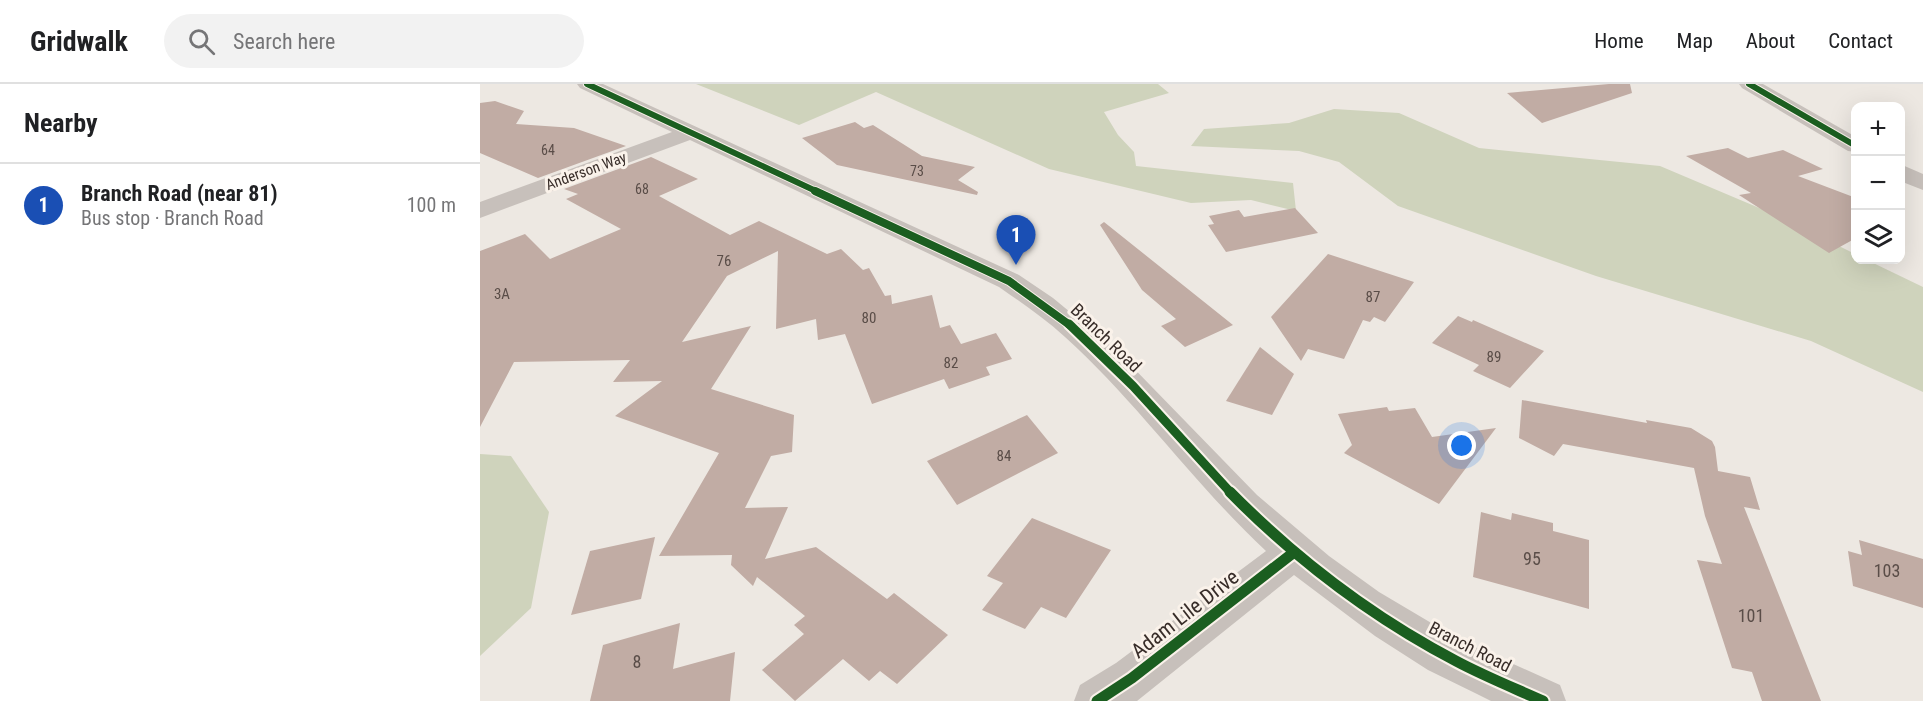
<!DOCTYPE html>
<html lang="en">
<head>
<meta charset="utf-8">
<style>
  :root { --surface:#fff; --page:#f2f2f2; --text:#202124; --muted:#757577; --line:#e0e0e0; --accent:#776e6a }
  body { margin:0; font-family:"Roboto Condensed",sans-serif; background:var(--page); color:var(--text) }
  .controls { position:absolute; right:18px; top:18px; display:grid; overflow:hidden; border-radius:12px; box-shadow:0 6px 24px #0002 }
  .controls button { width:54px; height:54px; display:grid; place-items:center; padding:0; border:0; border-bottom:2px solid var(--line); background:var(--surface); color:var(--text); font:30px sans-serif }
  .you { position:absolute; left:982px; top:362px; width:21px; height:21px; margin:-15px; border:4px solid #fff; border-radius:50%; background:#1a73e8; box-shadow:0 0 0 9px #1a73e833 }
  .badge { display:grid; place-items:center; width:39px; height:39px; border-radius:50%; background:var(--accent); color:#fff; font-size:20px; font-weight:700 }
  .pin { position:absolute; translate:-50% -50px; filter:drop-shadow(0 2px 3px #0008) }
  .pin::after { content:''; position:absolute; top:32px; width:21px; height:18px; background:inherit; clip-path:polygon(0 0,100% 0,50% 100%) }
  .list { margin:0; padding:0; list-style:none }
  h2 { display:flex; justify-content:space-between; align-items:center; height:78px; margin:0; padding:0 24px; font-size:26px }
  h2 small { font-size:20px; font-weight:400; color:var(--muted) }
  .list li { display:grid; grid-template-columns:39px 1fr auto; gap:18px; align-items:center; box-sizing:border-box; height:84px; padding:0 24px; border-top:2px solid var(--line) }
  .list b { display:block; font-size:22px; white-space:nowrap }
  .list p { margin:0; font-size:20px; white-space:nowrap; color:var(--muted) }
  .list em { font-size:20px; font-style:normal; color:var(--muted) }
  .icon { flex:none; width:33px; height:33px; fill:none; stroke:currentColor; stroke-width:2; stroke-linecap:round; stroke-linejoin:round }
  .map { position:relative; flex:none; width:1443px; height:617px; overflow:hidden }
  header { display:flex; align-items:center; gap:36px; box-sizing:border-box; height:84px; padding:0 30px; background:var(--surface); border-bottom:2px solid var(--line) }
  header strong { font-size:28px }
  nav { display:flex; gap:33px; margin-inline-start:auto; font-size:21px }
  .search { width:420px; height:54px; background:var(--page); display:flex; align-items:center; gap:15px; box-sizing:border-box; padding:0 21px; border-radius:33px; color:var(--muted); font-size:22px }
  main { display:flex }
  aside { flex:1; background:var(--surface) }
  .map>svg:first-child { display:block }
  .green { fill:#cfd3bc }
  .building { fill:#c1aca4 }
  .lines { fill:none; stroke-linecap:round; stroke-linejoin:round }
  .minor { fill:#c7c0bb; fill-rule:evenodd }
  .tertiary { fill:#c7c0bb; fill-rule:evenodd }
  .cycleway-far3-casing { stroke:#faf2ea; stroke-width:8 }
  .cycleway-far2-casing { stroke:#faf2ea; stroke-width:10 }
  .cycleway-far1-casing { stroke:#faf2ea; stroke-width:13 }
  .cycleway-casing { stroke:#faf2ea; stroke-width:15 }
  .cycleway-far3 { stroke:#1b5e20; stroke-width:6 }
  .cycleway-far2 { stroke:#1b5e20; stroke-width:8 }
  .cycleway-far1 { stroke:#1b5e20; stroke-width:9 }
  .cycleway { stroke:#1b5e20; stroke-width:11 }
  .labels { text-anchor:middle; stroke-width:6; stroke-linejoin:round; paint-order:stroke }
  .far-number-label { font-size:14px; fill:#5a4d48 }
  .far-street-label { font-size:15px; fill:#382d29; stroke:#faf2ea }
  .number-label { font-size:15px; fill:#5a4d48 }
  .street-label { font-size:18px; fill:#382d29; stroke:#faf2ea }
  .near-number-label { font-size:18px; fill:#5a4d48 }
  .near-street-label { font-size:21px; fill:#382d29; stroke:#faf2ea }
</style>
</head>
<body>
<header>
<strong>Gridwalk</strong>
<div class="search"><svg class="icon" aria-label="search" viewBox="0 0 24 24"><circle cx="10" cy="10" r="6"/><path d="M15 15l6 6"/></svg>Search here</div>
<nav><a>Home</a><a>Map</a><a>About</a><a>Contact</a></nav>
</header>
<main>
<aside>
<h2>Nearby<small></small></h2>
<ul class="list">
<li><span class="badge" style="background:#1a4fb4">1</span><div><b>Branch Road (near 81)</b><p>Bus stop · Branch Road</p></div><em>100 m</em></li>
</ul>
</aside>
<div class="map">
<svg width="1443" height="617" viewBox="0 0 1443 617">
  <rect width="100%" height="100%" fill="#ede8e2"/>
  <g class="green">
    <polygon points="216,0 678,0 689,9 624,28 638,51 654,68 656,82 813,99 816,127 771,116 711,119 569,85 396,8 319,41"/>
    <polygon points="854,25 919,29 999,64 1180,82 1303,134 1375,170 1376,176 1387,176 1443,203 1443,308 1331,257 1116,192 918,122 859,78 819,67 711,62 724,45 809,39"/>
    <polygon points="0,370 31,372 69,428 51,524 0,572"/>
  </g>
  <g class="building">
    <polygon points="1129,0 1150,0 1152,9 1062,39 1027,9"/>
    <polygon points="15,17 44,27 36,40 94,44 146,62 58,94 0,69 0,19"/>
    <polygon points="375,38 384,44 393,41 442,72 495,83 478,96 498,108 497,111 357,81 322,54"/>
    <polygon points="1248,64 1268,74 1303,66 1343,85 1318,92 1376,114 1376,154 1349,169 1259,111 1271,109 1206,72"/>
    <polygon points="171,73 218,95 179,112 250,151 279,137 347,170 361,165 383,186 389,184 405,212 411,211 412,220 452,211 460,244 470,241 481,260 516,249 532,275 506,283 510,291 469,305 464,295 392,320 365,250 338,256 336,235 296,245 298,167 247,192 202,258 271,242 231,305 314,331 312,368 291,372 265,424 308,423 285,475 336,463 407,515 414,509 468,551 417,600 400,587 389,597 363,575 315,617 282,586 324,550 314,541 325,532 277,493 273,502 251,481 252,471 179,472 239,369 135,332 182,297 133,298 150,276 34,278 0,343 0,167 45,150 70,175 141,145 86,115 98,110 84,105"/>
    <polygon points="815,124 838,149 746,168 728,141 734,140 729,132 759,126 764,133"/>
    <polygon points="624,138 753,241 705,263 681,242 696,235 662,206 620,141"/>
    <polygon points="848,170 934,198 905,238 894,233 890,238 883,236 864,275 828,265 821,277 791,233"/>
    <polygon points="978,232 992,238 993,236 1064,267 1030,304 993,287 999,281 952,259"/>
    <polygon points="780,263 814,290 792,331 746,317"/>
    <polygon points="1042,316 1167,339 1166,336 1211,344 1232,357 1235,363 1238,387 1270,393 1280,426 1264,423 1341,617 1282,617 1272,588 1252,584 1217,476 1242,480 1225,432 1214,384 1083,360 1074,372 1039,354"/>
    <polygon points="907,323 909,327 935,324 952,353 1016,344 959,420 864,369 872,361 858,330"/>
    <polygon points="547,331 578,369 477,421 447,377"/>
    <polygon points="1001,428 1031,436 1032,429 1073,439 1073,447 1109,456 1109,525 993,493"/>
    <polygon points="552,434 631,466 586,534 561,523 545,545 502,526 523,499 507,492"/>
    <polygon points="175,453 161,515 91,531 110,467"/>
    <polygon points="1379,456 1443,475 1443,524 1373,502 1368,467 1382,471"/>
    <polygon points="200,539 193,585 255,568 250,617 110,617 123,561"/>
  </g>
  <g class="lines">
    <path class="minor" d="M97 0H123L539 191 573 214 636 266 777 411 849 472 899 508 980 556 1080 601 1086 617H1011L997 610 948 586 895 552 814 491 657 617H594L600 601 636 579 786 467C714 400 658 319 585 253 564 234 542 219 519 203L210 56 0 134V118L192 48 100 4Z"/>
    <g class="tertiary">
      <polygon points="1259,0 1283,0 1376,53 1376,68 1368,67 1262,4"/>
      <polygon points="1420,80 1443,90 1443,106 1420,97"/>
    </g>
    <g class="cycleway-far3-casing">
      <g id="cycleway-far3">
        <polyline points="107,0 338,108"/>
        <polyline points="1269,0 1376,62"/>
      </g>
    </g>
    <g class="cycleway-far2-casing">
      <polyline id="cycleway-far2" points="335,107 529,197 591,242"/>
    </g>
    <g class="cycleway-far1-casing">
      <polyline id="cycleway-far1" points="589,240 653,302 751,409"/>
    </g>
    <g class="cycleway-casing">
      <g id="cycleway">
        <path d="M750 408C816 475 892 533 976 577 1004 592 1034 604 1063 617"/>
        <polyline points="617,617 652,594 813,469"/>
      </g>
    </g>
    <use href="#cycleway-far3" class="cycleway-far3"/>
    <use href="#cycleway-far2" class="cycleway-far2"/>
    <use href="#cycleway-far1" class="cycleway-far1"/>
    <use href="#cycleway" class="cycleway"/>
  </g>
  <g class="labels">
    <g class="far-number-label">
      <text x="68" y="71">64</text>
      <text x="437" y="92">73</text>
      <text x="162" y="110">68</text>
    </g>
    <g class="far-street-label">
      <text transform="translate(106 87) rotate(-20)" y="5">Anderson Way</text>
    </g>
    <g class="number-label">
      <text x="244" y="182">76</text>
      <text x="22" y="215">3A</text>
      <text x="893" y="218">87</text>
      <text x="389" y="239">80</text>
      <text x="1014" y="278">89</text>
      <text x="471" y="284">82</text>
      <text x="524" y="377">84</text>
    </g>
    <g class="street-label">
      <text transform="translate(626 254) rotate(44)" y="6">Branch Road</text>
      <text transform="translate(990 563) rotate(27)" y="6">Branch Road</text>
    </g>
    <g class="near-number-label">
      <text x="1052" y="481">95</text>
      <text x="1407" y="493">103</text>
      <text x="1271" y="538">101</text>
      <text x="157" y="584">8</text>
    </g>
    <g class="near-street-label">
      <text transform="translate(705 530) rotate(-38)" y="7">Adam Lile Drive</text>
    </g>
  </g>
</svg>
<div class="controls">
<button>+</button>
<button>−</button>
<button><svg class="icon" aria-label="layers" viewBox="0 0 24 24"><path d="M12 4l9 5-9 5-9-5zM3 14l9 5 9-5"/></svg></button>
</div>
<div class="you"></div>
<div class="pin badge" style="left:536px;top:181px;background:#1a4fb4">1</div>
</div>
</main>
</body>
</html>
